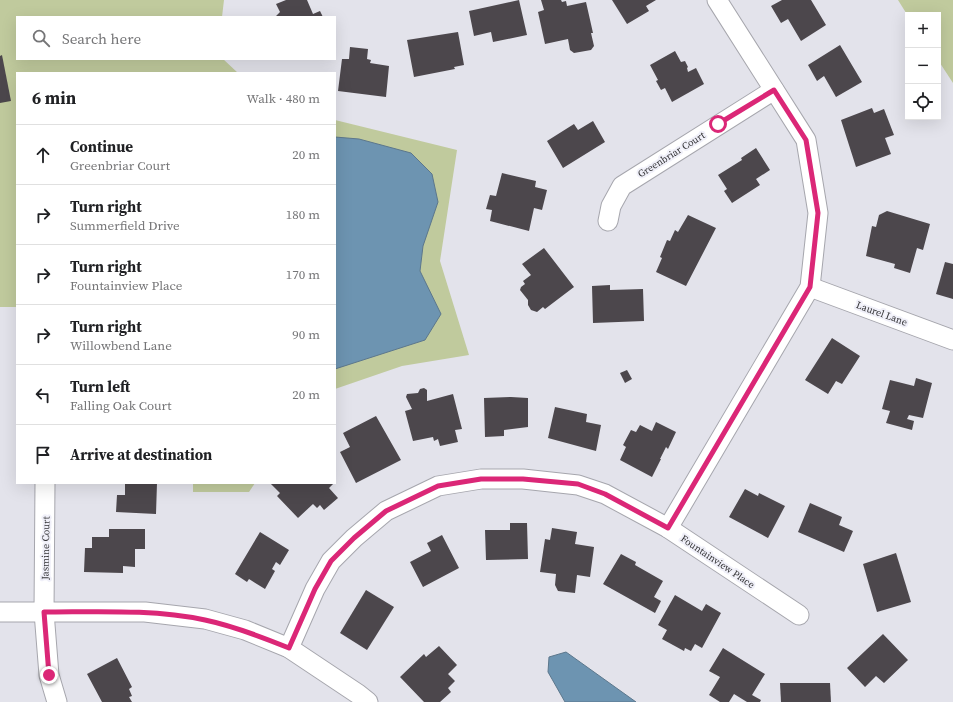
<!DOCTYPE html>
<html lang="en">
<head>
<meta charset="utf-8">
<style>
  :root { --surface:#fff; --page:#f6f6f6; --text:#202124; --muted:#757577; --line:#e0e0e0 }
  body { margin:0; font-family:"Source Serif 4",serif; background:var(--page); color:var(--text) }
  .controls { position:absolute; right:12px; top:12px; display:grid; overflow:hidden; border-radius:0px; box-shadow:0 4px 16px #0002 }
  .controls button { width:36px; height:36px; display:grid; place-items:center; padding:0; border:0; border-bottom:1px solid var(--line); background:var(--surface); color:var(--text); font:20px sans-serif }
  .stop { position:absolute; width:12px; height:12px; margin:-9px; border:3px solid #db2777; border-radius:50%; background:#fff }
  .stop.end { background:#db2777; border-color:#fff; box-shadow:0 1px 4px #0008 }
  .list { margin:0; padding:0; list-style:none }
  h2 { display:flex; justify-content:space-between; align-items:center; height:52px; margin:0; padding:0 16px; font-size:17px }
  h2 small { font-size:13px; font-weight:400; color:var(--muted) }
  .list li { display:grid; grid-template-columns:26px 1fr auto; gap:12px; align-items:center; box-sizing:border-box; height:60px; padding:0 16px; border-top:1px solid var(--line) }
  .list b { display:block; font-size:15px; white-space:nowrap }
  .list p { margin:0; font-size:13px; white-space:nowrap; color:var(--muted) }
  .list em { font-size:13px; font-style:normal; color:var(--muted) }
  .icon { flex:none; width:22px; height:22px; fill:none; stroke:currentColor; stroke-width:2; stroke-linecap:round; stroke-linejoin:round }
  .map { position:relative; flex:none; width:953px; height:702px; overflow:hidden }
  .search { position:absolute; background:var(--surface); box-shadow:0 4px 16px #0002; left:16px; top:16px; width:320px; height:44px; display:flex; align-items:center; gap:10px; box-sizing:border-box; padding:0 14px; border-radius:0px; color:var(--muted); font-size:15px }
  .panel { position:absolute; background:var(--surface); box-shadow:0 4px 16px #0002; left:16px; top:72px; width:320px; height:412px; border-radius:0px }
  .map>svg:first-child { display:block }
  .green { fill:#c0ca9d }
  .water { fill:#6d94b1; stroke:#5c778c }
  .building { fill:#4c474c }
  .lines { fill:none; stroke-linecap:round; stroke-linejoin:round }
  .minor-casing { stroke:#a6a6ad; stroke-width:21 }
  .minor { stroke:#fff; stroke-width:19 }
  .route { stroke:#db2777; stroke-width:5 }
  .labels { text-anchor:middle; stroke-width:4; stroke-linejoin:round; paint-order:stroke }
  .street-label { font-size:10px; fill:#343437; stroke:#f0f0f9 }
</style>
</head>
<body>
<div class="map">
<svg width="953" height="702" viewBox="0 0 953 702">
  <rect width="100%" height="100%" fill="#e3e3eb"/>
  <g class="green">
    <polygon points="0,0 224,0 222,17 17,17 17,59 223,59 238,73 17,73 17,307 0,307"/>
    <polygon points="898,0 953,0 953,83 938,60 938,15 908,16"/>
    <polygon points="335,120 457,150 440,261 469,355 402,366 335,389"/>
    <polygon points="193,483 255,483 249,492 193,492"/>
  </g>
  <g class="water">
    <polygon points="335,137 359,139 411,153 432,174 438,202 423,246 420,271 441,314 425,340 335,369"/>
    <polygon points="566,652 636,702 565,702 548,672 549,657"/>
  </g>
  <g class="building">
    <polygon points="286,0 307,0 313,14 320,11 323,17 275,17 280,12 276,4"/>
    <polygon points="519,0 527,35 493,42 491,32 474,36 469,11"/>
    <polygon points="541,0 561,0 562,2 566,1 567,6 586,2 593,33 591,33 594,46 591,50 574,53 570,50 568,39 545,44 538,12 544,10"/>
    <polygon points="612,0 656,0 646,6 649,11 627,24"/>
    <polygon points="782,0 811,0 826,25 801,41 788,19 781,23 771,6"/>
    <polygon points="458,32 464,65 454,67 455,69 414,77 407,40"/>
    <polygon points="840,45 862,82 836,97 824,76 817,81 808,65"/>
    <polygon points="350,47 368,49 367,59 371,60 370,63 389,66 386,97 338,91 342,59 349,59"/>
    <polygon points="675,51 681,62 685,61 688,67 687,68 688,72 696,68 704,84 672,102 665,88 661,90 656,81 658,80 650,65"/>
    <polygon points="2,55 11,101 0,103 0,56"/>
    <polygon points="872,108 874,113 884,109 894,135 885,138 891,154 856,167 841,120"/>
    <polygon points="593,121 605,142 563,168 547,141 574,124 578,130"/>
    <polygon points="756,148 770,170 756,179 760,185 732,203 724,191 727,189 718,175 742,160 741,158"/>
    <polygon points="502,173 536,181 535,187 547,190 542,210 534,208 529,231 490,221 492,210 486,209 490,195 496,196"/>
    <polygon points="887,211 930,224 923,250 917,248 910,273 894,268 895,264 866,256 872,226 876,227 879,215"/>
    <polygon points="688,215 716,228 686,286 656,272 662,258 660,257 667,240 670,241 675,230 678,232"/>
    <polygon points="544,248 574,287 545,309 543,307 537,312 531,310 528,305 528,300 520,290 521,287 525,284 523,281 531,275 522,264"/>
    <polygon points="945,262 953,264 953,299 936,294"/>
    <polygon points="610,285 610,290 643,289 644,321 593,323 592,286"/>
    <polygon points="832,338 860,356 842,384 836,381 828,394 805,380"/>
    <polygon points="627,370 632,379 625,383 620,373"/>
    <polygon points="916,378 932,383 923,418 909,415 907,419 914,421 912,430 886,423 890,411 882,409 890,380 914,386"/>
    <polygon points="424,388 427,390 427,401 453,394 462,429 455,430 458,442 440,446 438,439 434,441 433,437 413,441 405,411 412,409 406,397 407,394 418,393 420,389"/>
    <polygon points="511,397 528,398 528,427 504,430 504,436 485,437 484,398"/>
    <polygon points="555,407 587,414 586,422 601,425 596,451 548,438"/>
    <polygon points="376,416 401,460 356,483 340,452 350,447 343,433"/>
    <polygon points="656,422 676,432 668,449 666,447 660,459 661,459 652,477 620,460 626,447 623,445 631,430 636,432 640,425 652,431"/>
    <polygon points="125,483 157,483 156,514 116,512 117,495 125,495"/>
    <polygon points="270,483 334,483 329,488 338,498 324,510 320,505 317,508 313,504 298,518 277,496 280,493"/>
    <polygon points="745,489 758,496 759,493 785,506 768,538 729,517"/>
    <polygon points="810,503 842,517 839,525 853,531 844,552 798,532"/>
    <polygon points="510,523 527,523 528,559 486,560 485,530 510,530"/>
    <polygon points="552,528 577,532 575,544 594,547 590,577 577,575 575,593 558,591 555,585 556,574 540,572 545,539 550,540"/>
    <polygon points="109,529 145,529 145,549 135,549 135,567 123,566 123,573 84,572 85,548 92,548 92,537 109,537"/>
    <polygon points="260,532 289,550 280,565 276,562 272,569 275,571 265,589 249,579 247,582 235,574"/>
    <polygon points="442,535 459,568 423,587 410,562 431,551 427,543"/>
    <polygon points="896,553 911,602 877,612 863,564"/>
    <polygon points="621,554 636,562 635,565 663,581 654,597 661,601 655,613 603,584"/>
    <polygon points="366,590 394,607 367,650 340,633"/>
    <polygon points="675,595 702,611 706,604 721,613 702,648 695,644 691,651 685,648 684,651 662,639 667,630 658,625"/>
    <polygon points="883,634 908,660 884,683 876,676 865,687 847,668"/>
    <polygon points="439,646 457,665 448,674 455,681 448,688 451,692 440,702 424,702 400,677 424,654 426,657"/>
    <polygon points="723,648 765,674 752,695 761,700 760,702 747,702 734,694 729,702 720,702 709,695 720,677 709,671"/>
    <polygon points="117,658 132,687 129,689 132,696 129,697 132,702 102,702 87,674"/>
    <polygon points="780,683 830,683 831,702 781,702"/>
  </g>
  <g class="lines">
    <g class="minor-casing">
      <g id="minor">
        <polyline points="608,221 611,206 622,186 774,90"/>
        <polyline points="810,287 953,340"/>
        <polyline points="45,483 44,612 49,675 57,702"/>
        <polyline points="668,528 810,287 818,213 806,140 717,0"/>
        <polyline points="0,612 145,612 205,619 245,630 289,648 358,694 368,702"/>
        <polyline points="289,648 315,589 331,561 354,538 386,511 438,486 481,479 523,479 578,485 605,494 668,528 799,615"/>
      </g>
    </g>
    <use href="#minor" class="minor"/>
  </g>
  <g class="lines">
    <path class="route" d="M49 675 44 612C97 612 153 609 205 620 234 626 262 637 289 648L315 589 331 561 354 538 386 511 438 486 481 479H523L578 484 605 494 668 528 810 287 818 213 806 140 774 90 718 124"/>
  </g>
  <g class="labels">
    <g class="street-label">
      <text transform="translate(671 154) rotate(-32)" y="4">Greenbriar Court</text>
      <text transform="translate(882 313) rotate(20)" y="4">Laurel Lane</text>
      <text transform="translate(45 548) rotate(-89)" y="4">Jasmine Court</text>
      <text transform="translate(718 561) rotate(34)" y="4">Fountainview Place</text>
    </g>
  </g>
</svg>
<div class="controls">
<button>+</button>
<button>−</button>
<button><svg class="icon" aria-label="locate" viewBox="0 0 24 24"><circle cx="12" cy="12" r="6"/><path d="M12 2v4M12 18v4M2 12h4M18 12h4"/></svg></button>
</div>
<div class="stop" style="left:718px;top:124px"></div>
<div class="stop end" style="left:49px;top:675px"></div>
<div class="search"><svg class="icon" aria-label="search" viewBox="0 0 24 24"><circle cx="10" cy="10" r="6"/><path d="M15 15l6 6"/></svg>Search here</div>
<section class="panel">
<h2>6 min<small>Walk · 480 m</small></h2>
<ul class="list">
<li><svg class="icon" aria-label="ahead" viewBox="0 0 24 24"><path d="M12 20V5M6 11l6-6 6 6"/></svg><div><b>Continue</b><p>Greenbriar Court</p></div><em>20 m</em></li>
<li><svg class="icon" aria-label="right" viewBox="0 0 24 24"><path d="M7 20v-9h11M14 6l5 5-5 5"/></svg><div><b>Turn right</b><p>Summerfield Drive</p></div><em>180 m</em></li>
<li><svg class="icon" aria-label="right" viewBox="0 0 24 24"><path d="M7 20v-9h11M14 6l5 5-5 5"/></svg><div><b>Turn right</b><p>Fountainview Place</p></div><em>170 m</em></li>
<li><svg class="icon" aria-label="right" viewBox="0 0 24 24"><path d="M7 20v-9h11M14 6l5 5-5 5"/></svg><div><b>Turn right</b><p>Willowbend Lane</p></div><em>90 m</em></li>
<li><svg class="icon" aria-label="left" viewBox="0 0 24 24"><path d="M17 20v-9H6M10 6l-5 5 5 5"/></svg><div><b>Turn left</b><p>Falling Oak Court</p></div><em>20 m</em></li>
<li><svg class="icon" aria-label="arrive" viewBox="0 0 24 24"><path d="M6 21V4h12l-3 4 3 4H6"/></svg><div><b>Arrive at destination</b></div></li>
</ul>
</section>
</div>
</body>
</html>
